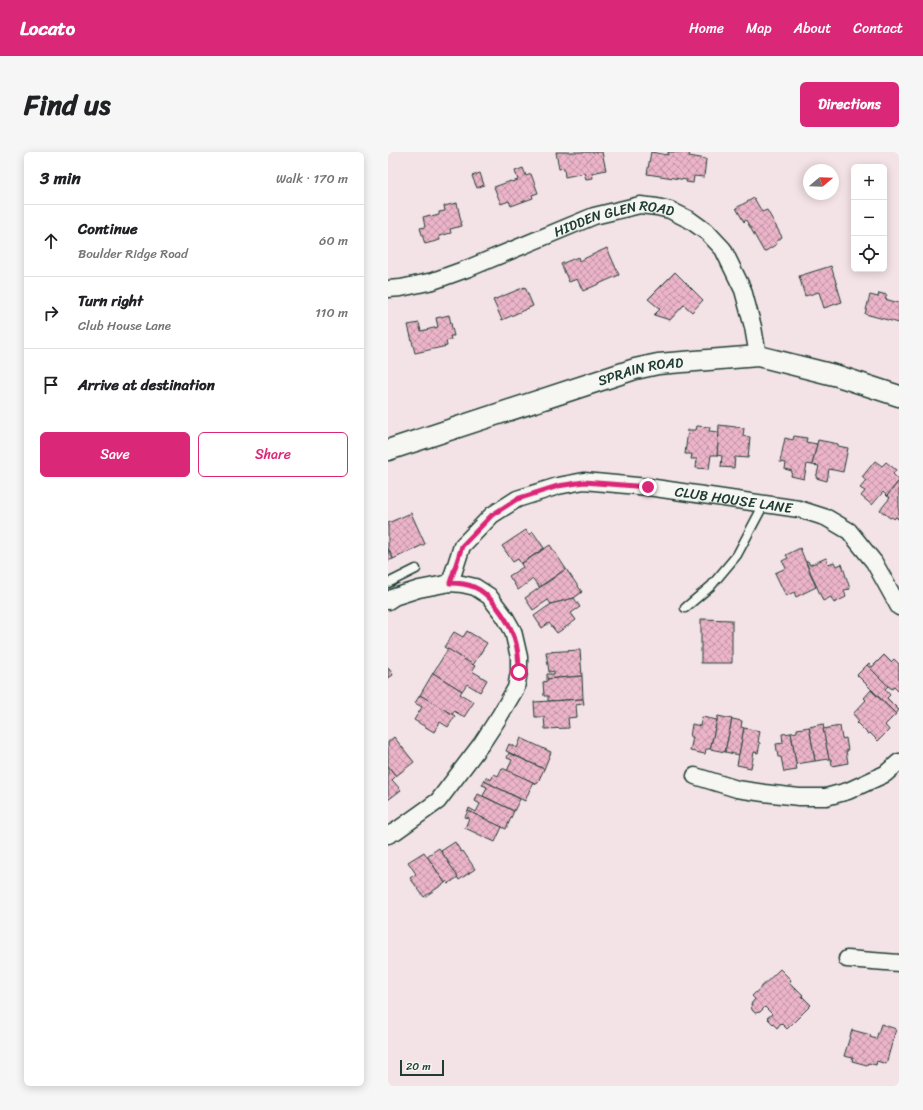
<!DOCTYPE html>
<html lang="en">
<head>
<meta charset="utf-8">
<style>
  :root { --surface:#fff; --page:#f6f6f6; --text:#202124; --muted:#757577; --line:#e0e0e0; --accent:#db2777 }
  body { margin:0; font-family:Sriracha,sans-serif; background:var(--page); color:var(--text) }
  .controls { position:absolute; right:12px; top:12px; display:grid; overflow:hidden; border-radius:6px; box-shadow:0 2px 10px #0003 }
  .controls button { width:36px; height:36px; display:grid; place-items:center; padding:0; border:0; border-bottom:1px solid var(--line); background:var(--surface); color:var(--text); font:20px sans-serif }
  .compass { position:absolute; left:415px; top:12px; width:36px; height:36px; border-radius:50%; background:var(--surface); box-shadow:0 2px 10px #0003; rotate:71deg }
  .scale { position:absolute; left:12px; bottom:10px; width:44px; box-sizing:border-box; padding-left:4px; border:2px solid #1f3d34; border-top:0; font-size:11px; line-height:14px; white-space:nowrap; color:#1f3d34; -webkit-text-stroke:3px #f6f6f2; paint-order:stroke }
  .stop { position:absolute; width:12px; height:12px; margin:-9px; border:3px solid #db2777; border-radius:50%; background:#fff }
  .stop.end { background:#db2777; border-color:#fff; box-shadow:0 1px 4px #0008 }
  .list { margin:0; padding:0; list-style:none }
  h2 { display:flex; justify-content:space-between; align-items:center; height:52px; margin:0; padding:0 16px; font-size:17px }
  h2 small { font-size:13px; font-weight:400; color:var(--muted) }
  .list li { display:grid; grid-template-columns:26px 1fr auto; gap:12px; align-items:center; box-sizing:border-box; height:72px; padding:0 16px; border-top:1px solid var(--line) }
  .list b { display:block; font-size:15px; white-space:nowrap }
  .list p { margin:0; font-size:13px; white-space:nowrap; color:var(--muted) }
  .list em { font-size:13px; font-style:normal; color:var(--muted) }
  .actions { display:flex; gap:8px; padding:12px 16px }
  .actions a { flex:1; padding:9px 0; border:1px solid var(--accent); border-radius:6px; text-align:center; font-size:14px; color:var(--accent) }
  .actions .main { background:var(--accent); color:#fff }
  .icon { flex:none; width:22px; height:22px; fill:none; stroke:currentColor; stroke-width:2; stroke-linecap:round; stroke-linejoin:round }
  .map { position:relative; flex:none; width:511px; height:934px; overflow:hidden; border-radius:6px }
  header { display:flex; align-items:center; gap:24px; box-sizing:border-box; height:56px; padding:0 20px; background:var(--accent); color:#fff }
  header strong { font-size:19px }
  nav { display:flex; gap:22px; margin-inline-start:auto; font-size:14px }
  .intro { display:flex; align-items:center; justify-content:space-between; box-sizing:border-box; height:96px; padding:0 24px }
  h1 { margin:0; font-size:28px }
  .button { padding:10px 18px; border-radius:6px; background:var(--accent); color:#fff; font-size:14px; font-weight:700 }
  main { display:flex; gap:24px; padding:0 24px }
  aside { flex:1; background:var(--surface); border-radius:6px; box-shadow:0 2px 10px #0003 }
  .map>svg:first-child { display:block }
  .building { fill:url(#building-cross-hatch); stroke:#1f3d34 }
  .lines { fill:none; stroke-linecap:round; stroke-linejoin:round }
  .service-casing { stroke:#1f3d34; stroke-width:11 }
  .minor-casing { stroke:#1f3d34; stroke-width:19 }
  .tertiary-casing { stroke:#1f3d34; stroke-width:23 }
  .service { stroke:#f6f6f2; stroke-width:8 }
  .minor { stroke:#f6f6f2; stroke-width:16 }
  .tertiary { stroke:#f6f6f2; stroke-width:20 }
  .route { stroke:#db2777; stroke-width:5 }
  .labels { text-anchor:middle; stroke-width:3; stroke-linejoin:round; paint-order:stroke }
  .street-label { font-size:14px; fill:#1f3d34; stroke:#f6f6f2 }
</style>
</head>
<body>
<header>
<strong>Locato</strong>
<nav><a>Home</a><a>Map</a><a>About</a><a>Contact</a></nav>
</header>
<div class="intro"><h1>Find us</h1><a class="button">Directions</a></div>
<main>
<aside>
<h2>3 min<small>Walk · 170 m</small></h2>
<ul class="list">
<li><svg class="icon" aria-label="ahead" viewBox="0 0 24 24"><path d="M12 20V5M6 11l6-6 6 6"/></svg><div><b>Continue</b><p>Boulder Ridge Road</p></div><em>60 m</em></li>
<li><svg class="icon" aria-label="right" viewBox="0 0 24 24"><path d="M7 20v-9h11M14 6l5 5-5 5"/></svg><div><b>Turn right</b><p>Club House Lane</p></div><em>110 m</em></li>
<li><svg class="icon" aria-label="arrive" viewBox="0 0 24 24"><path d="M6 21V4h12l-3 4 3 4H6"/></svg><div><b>Arrive at destination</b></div></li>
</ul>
<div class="actions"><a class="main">Save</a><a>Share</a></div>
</aside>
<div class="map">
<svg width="511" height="934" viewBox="0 0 511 934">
  <defs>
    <pattern id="building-cross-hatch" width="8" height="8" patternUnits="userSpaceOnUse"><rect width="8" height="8" fill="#ecb4c9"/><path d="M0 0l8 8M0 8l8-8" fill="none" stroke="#bf94a4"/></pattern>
  </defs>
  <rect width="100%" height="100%" fill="#f3e2e6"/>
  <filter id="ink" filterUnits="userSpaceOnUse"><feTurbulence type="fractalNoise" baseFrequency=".025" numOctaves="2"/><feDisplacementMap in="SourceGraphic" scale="8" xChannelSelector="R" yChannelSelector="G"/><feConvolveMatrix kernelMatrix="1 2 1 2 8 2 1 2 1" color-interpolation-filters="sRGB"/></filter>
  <g filter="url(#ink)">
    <g class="building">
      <polygon points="168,0 214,0 218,18 204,21 205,26 198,27 196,21 177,25 176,16 171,17"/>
      <polygon points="263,0 280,3 280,0 302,0 301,4 318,7 316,25 306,24 305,31 298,30 299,28 259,22"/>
      <polygon points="135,16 138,24 143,22 150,41 144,43 145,46 123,54 121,49 113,52 106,35 123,29 124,30 130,28 127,19"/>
      <polygon points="92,21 96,33 89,36 84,24"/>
      <polygon points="366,46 374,60 379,58 394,85 388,90 389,92 376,100 358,68 356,70 348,56"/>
      <polygon points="69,51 74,74 62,77 63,81 51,84 52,88 37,92 32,76 37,75 35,65 42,63 43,65 51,63 51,60 57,59 56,54"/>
      <polygon points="219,96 231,123 195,139 189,127 181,130 173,112 190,105 191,109"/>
      <polygon points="443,114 454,150 436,156 431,140 417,144 411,124"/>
      <polygon points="287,120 315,148 304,160 296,153 282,168 266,163 272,157 260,147"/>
      <polygon points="137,135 145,154 114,168 105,148"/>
      <polygon points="491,141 499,143 497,147 511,151 511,171 477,162 482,143 490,145"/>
      <polygon points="61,163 66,184 62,184 63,188 58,189 59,194 27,201 20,173 31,171 33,179 50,175 48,166"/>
      <polygon points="331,273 356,276 355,284 362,285 360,306 347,305 346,316 333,315 334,304 329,303"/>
      <polygon points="309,274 322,275 321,279 331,280 329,303 323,303 321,317 308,316 309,307 303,307 304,302 297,302 300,278 308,278"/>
      <polygon points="406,284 419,286 418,290 429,292 424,313 419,312 416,327 403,324 404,319 397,317 398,311 392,310 397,286 405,288"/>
      <polygon points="430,288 450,292 450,294 460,296 455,320 441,317 439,329 428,326 431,314 424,313"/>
      <polygon points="487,309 494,314 498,310 508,318 505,322 511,328 511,329 499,344 495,340 484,353 473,344 477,339 472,336 478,329 474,325"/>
      <polygon points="511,329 511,368 508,365 506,367 504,365 502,366 492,358 502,346 499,344"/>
      <polygon points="23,361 37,392 5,407 0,396 0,371"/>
      <polygon points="138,378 141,383 145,380 156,396 133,412 130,407 125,410 114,394"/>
      <polygon points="162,393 178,417 151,435 145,427 130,438 121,424 135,415 133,412"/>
      <polygon points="0,396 5,407 0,409"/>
      <polygon points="412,396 428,435 408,445 406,440 398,444 387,421 398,416 394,409 400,406 398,403"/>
      <polygon points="438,406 440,412 446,410 448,414 454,412 462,437 456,438 458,445 446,451 443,445 435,449 418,410 420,409 422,413"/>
      <polygon points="178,417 194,440 186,446 163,452 160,448 145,458 137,446"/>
      <polygon points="186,446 192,455 183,461 188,468 169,481 161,471 154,476 146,464 163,452"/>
      <polygon points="313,467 344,468 344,511 313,511"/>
      <polygon points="79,479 99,491 85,513 56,495 66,480 75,485"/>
      <polygon points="60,497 87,514 84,519 99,528 92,540 79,532 74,539 45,521"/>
      <polygon points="192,498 194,524 159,527 159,522 166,522 166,519 161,520 158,500"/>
      <polygon points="496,503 503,510 506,507 511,512 511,540 506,535 504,537 500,534 479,513 481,511 484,515"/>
      <polygon points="479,513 500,534 497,537 502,543 499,546 511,558 508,562 469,523"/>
      <polygon points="0,515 5,523 0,526"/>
      <polygon points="45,521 74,539 72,542 86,550 76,565 66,559 64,563 32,543"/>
      <polygon points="194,524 195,547 160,549 160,544 156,544 155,530 159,529 159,527"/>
      <polygon points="483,538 508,562 497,573 501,578 490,589 482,581 480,582 469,571 471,569 465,562 478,548 476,546"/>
      <polygon points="32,543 67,564 60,575 52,570 46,580 26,568 34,555 27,551"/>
      <polygon points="195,547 196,552 188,553 189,565 180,566 181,576 157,577 156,565 147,565 146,550"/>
      <polygon points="330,564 344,567 337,600 322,597"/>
      <polygon points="314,565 329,568 322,597 318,597 317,602 302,599 305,585 302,585 304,572 312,574"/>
      <polygon points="344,567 354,569 353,575 356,576 351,603 337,600"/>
      <polygon points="435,572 441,607 427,609 421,575"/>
      <polygon points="452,574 454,587 458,586 460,599 458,599 460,611 444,614 443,607 441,607 435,577"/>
      <polygon points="421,575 427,609 408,612 403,581 409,580 409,577"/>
      <polygon points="356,576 372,579 370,590 372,591 370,601 366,600 363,616 349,613"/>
      <polygon points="403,581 409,618 396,620 393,605 390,605 388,592 395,591 394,582"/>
      <polygon points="6,585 26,610 8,624 0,614 0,590"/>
      <polygon points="133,586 163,600 156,617 118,599 121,592 129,596"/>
      <polygon points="121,601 156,617 149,632 119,619 124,608 119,606"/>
      <polygon points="0,614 8,624 4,628 13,638 0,648"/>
      <polygon points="114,616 145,630 137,649 96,629 98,625 103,628 106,622 110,624"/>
      <polygon points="96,629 132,647 126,659 95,644 99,635 94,633"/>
      <polygon points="90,642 126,659 118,677 80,659 81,656 88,660 92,652 87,649"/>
      <polygon points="80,659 114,675 107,690 77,676 81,666 77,665"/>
      <polygon points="67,690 73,700 75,699 87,717 71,728 53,699"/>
      <polygon points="51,696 70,725 60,732 59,729 57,731 39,704"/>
      <polygon points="36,700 57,731 36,745 22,726 28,722 20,710"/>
      <polygon points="392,817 403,828 401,831 408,838 409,837 415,843 414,844 423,853 399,877 393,871 389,876 379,866 384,862 377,855 372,860 367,861 364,858 363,852 367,847 364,844"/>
      <polygon points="493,872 508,877 498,912 489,909 488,913 480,911 479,913 464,909 465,906 456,904 464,878 483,883 482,885 488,887"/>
    </g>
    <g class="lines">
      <g class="service-casing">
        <g id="service">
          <polyline points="0,431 28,417"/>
          <polyline points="297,456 323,434 349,403 376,352"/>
        </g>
      </g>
      <g class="minor-casing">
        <g id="minor">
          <path id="s1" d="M0 137 13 136 45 129 81 116 206 64 252 53 269 55 282 58 302 68 320 81 335 97 355 138 365 175 370 204"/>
          <path id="s2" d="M62 431 74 394 104 363 129 347 170 334 196 329 260 335 411 357 439 366 461 379 486 410 511 455"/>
          <polyline points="0,449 6,445 31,437 62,431 74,432 87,435 101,444 117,465 125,479 131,505 131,520 128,536 111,565 94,591 50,649 8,679 0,683"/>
          <polyline points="307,624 349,637 376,641 411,645 438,645 460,639 497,622 511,610"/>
          <polyline points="459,807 511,811"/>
        </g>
      </g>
      <g class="tertiary-casing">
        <g id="tertiary">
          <path id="s3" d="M0 298 247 217 270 212 370 204 450 224 511 244"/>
        </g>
      </g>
      <use href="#service" class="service"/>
      <use href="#minor" class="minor"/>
      <use href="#tertiary" class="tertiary"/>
    </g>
  </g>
  <g class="lines" filter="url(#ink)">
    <path class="route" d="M131 520C131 493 126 477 109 455 103 447 96 439 86 435 79 432 70 431 62 431L74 394 104 363 129 347 170 334 196 330 260 335"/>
  </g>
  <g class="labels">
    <g class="street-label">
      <text dy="5" stroke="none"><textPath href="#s1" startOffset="239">HIDDEN GLEN ROAD</textPath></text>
      <text dy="5" stroke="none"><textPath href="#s3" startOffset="265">SPRAIN ROAD</textPath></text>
      <text dy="5" stroke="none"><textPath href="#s2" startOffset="332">CLUB HOUSE LANE</textPath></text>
    </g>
  </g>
</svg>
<div class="controls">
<button>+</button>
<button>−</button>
<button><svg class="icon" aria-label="locate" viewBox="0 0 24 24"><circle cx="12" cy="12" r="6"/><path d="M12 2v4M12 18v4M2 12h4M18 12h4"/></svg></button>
</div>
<svg class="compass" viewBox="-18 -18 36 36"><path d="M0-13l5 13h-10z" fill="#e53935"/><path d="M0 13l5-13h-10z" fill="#757577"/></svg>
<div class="scale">20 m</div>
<div class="stop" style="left:131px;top:520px"></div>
<div class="stop end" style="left:260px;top:335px"></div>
</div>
</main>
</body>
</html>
